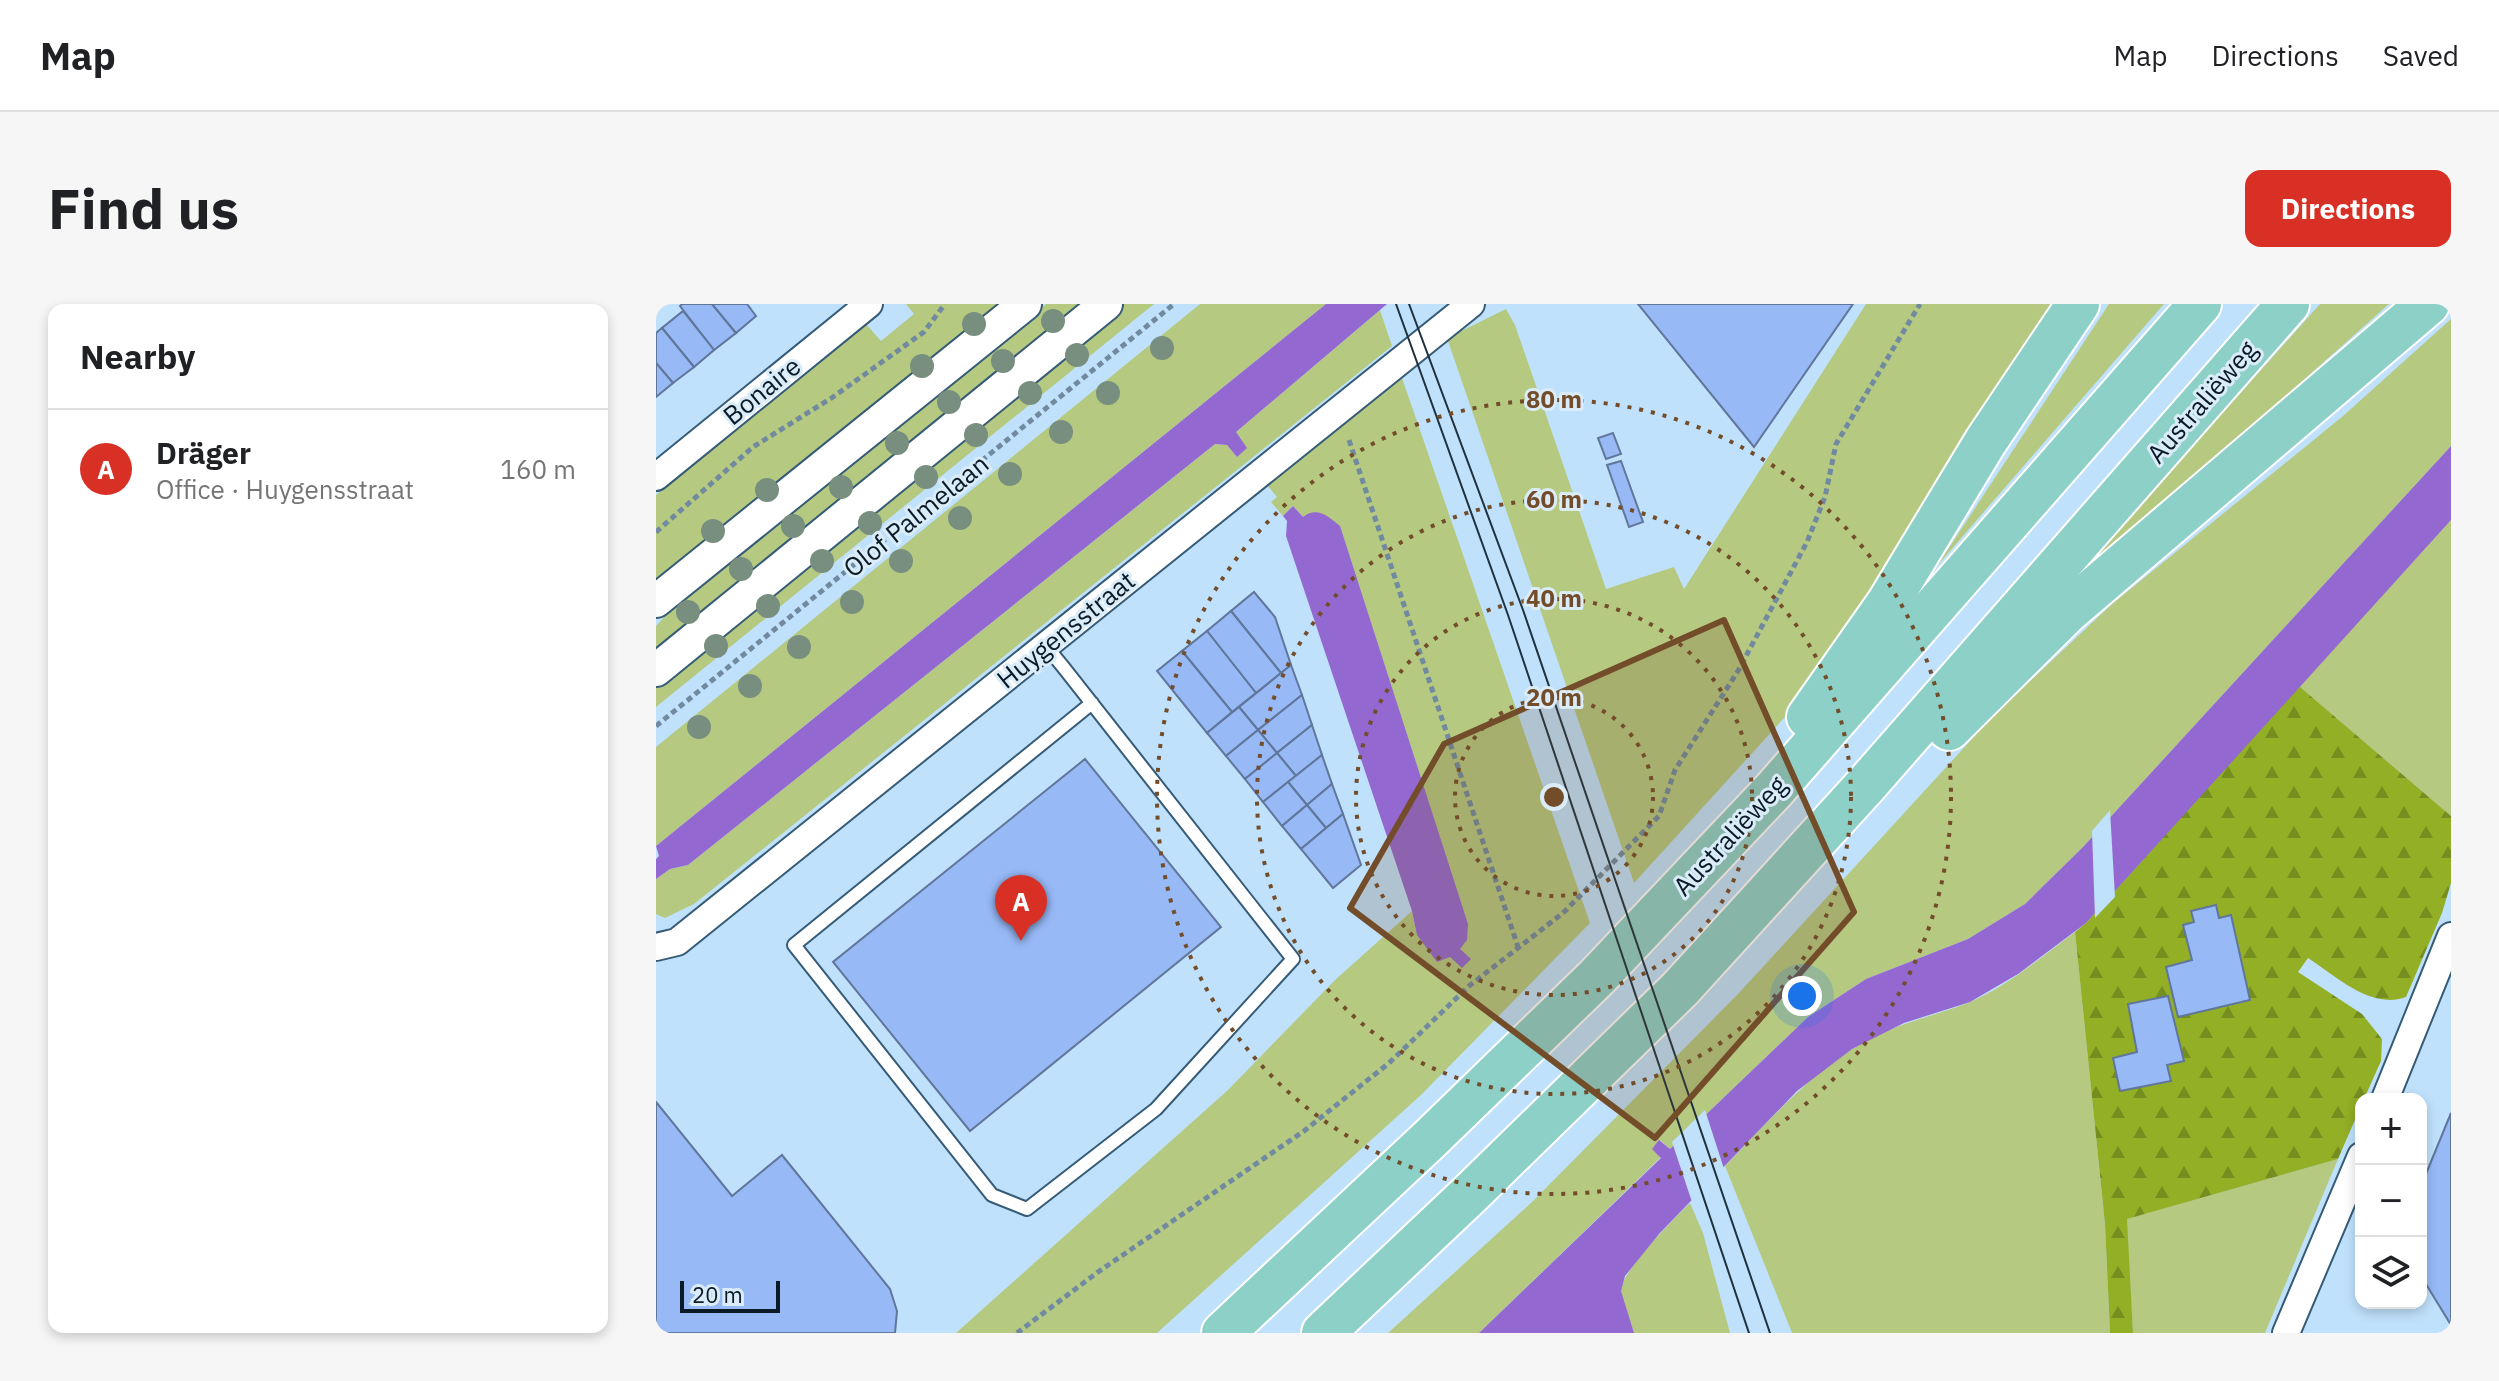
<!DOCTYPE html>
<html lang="en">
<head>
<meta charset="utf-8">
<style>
  :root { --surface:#fff; --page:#f6f6f6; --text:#202124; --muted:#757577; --line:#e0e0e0; --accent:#d93025 }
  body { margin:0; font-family:"IBM Plex Sans",sans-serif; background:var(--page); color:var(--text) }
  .controls { position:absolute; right:24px; bottom:24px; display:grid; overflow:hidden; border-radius:16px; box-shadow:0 4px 12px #0003 }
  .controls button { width:72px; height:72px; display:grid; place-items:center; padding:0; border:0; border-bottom:2px solid var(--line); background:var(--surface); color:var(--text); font:40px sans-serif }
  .scale { position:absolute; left:24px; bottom:20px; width:100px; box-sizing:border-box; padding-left:8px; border:4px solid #0a1a26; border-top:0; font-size:22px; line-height:28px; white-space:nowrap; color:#0a1a26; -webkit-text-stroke:6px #dbecf9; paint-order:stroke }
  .you { position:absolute; left:1146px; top:692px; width:28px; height:28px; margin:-20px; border:6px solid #fff; border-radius:50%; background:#1a73e8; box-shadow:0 0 0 12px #1a73e833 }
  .badge { display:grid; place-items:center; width:52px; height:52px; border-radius:50%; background:var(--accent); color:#fff; font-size:26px; font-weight:700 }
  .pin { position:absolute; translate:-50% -66px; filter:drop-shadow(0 2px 4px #0008) }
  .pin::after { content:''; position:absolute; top:42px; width:28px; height:24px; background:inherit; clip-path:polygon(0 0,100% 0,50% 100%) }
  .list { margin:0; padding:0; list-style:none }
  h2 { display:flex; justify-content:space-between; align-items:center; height:104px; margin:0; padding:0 32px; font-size:34px }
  h2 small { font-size:26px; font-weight:400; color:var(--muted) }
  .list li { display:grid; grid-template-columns:52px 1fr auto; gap:24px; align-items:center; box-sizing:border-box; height:120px; padding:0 32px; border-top:2px solid var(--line) }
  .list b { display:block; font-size:30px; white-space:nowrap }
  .list p { margin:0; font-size:26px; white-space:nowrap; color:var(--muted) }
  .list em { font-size:26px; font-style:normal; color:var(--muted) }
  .icon { flex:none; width:44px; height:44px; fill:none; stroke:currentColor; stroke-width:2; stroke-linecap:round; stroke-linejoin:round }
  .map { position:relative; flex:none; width:1795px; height:1029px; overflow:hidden; border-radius:16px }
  header { display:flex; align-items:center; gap:48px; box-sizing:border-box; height:112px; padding:0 40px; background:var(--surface); border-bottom:2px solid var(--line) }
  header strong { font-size:38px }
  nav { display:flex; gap:44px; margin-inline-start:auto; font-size:28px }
  .intro { display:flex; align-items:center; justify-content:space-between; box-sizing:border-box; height:192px; padding:0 48px }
  h1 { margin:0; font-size:56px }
  .button { padding:20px 36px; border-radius:16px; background:var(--accent); color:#fff; font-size:28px; font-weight:700 }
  main { display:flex; gap:48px; padding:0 48px }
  aside { flex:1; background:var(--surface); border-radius:16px; box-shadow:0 4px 12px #0003 }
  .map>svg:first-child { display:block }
  .grass { fill:#b5c981 }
  .forest { fill:url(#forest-firs) }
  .water { fill:#9468d1 }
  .pier { fill:#c0e1fc }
  .building { fill:#97b9f6; stroke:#60769b; stroke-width:2 }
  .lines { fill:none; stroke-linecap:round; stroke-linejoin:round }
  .service-casing { stroke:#355b77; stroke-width:16 }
  .minor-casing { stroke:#355b77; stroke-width:30 }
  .tertiary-casing { stroke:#355b77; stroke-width:36 }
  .primary-casing { stroke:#fff; stroke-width:46 }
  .path { stroke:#718a9f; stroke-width:5; stroke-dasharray:6 4; stroke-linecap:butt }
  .service { stroke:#fff; stroke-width:12 }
  .minor { stroke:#fff; stroke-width:26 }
  .tertiary { stroke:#fff; stroke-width:32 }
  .primary { stroke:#8dd0c7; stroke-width:42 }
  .tram { stroke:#1f313e; stroke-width:2 }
  .tree { fill:#788e7f }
  .marked { fill:#734d2a; fill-opacity:0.2; stroke:#734d2a; stroke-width:6; stroke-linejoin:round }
  .ring { fill:none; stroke:#734d2a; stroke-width:4; stroke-dasharray:4 8 }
  .labels { text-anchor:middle; stroke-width:6; stroke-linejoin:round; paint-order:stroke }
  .street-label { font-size:26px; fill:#0a1a26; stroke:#dbecf9 }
  .centre { fill:#734d2a; stroke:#dbecf9; stroke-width:4 }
  .ring-label { font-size:24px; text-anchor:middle; font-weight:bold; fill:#734d2a; stroke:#dbecf9; stroke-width:6; stroke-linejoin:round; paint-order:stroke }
</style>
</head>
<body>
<header>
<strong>Map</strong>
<nav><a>Map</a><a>Directions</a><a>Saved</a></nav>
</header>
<div class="intro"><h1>Find us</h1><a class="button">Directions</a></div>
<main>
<aside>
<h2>Nearby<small></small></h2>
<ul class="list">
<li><span class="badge">A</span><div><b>Dräger</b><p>Office · Huygensstraat</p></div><em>160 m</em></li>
</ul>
</aside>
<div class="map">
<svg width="1795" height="1029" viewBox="0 0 1795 1029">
  <defs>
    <pattern id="forest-firs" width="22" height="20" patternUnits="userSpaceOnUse" patternTransform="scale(2)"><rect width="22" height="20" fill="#92af25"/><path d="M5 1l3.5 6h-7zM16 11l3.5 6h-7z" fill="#758e20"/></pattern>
  </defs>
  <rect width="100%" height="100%" fill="#c0e1fc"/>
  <g class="grass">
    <polygon points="250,0 357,0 68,233 0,276 0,191 210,20 225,37 258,10"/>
    <polygon points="390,0 433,0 0,351 0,322 46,272 120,218"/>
    <polygon points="466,0 498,0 0,403 0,375"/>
    <polygon points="544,0 670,0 0,542 0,443"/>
    <polygon points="1210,0 1400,0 1159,380 978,579 791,34 850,5 859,21 950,285 1018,263 1028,285"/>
    <polygon points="1453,0 1508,0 1281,262"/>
    <polygon points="1664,0 1733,0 1446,256 1440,250"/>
    <polygon points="724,6 736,42 38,600 9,614 0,610 0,575 14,565 32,561 559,140 571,141 581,153 580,128"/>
    <polygon points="1795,15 1795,142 1427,543 1369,600 1312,635 1210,675 1152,713 1014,845 1004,836 1005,853 823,1029 732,1029 876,898 1082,690 1338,411 1456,300 1687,112"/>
    <polygon points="745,71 934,619 765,791 501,1029 300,1029 572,786 679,676 756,607 761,631 804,645 647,213 637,202 627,212 615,198 621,193 611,181"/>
    <polygon points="1795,216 1795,512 1643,382"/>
    <path d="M1419 628 1449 920 1454 1029H1136L1069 862C1109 821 1146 778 1194 746 1230 722 1272 714 1312 699 1351 683 1385 653 1419 628Z"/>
    <polygon points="1682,855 1609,1029 1477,1029 1470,915"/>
    <path d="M1034 899 1047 929 1074 1029H978C974 1016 966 1000 965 987 964 968 1020 913 1034 899Z"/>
  </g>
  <path class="forest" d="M1643 382 1795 512V579L1786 609 1750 693C1715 706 1680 672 1652 654L1642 668 1706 710 1726 735 1725 757 1708 795H1705V802L1682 855 1471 915 1477 1029H1454L1449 920 1419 628 1430 619Z"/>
  <g class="water">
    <polygon points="670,0 731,0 580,128 591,144 581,153 571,141 559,140 32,561 14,565 0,575 0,555 3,552 0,542"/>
    <polygon points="1795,142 1795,216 1430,619 1362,670 1314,698 1248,719 1196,745 1141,787 1003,930 969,972 965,987 978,1029 823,1029 1005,854 996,845 1003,836 1014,845 1152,713 1210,675 1312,635 1369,600 1427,543"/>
    <path d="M637 202 647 213C661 202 672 212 684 222L812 620 811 636 804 645 815 655 806 664 794 653 781 658 761 631 756 607 630 232 631 217 627 212Z"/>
  </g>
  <g class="pier">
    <polygon points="1454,506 1459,593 1439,614 1436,527"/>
    <polygon points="1049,806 1069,868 1037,901 1016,838"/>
  </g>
  <g class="building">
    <polygon points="26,0 56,0 80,29 58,46 24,2"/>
    <polygon points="56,0 91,0 100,12 80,29"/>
    <polygon points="982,0 1197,0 1098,143"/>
    <polygon points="27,7 58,46 38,63 6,24"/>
    <polygon points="6,24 38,63 17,79 0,59 0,29"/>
    <polygon points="0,59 17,79 0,93"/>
    <polygon points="957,129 965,150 950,155 942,134"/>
    <polygon points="965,157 987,218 973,223 951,161"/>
    <polygon points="598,288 619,313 635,361 625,369 575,307"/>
    <polygon points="575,307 625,369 600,389 551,327"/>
    <polygon points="551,327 600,389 576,408 526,347"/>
    <polygon points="526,347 576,408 551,429 501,367"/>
    <polygon points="635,361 646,391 602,426 583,403"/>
    <polygon points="646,391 656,421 621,449 602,426"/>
    <polygon points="583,403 602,426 570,452 551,429"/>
    <polygon points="656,421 666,451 640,472 621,449"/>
    <polygon points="602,426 621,449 589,475 570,452"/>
    <polygon points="621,449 640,472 607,498 589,475"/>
    <polygon points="666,451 676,480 651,501 632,478"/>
    <polygon points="429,455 565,623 314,827 177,658"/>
    <polygon points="632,478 651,501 626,522 607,498"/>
    <polygon points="676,480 687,510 670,524 651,501"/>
    <polygon points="651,501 670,524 645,545 626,522"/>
    <polygon points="687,510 705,561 677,584 645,545"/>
    <polygon points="1560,601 1563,614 1575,611 1594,696 1522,713 1510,663 1536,656 1527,621 1538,618 1535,607"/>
    <polygon points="1512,692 1528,757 1511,761 1515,777 1464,787 1457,754 1481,748 1472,700"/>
    <polygon points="0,798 76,892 126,851 234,985 241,1007 239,1029 0,1029"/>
    <polygon points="1795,809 1795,1021 1765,972 1765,882"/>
  </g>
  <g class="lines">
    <g class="service-casing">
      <polyline id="service" points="390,342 408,364 637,655 500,805 371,905 336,891 138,641 436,399"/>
    </g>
    <g class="minor-casing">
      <g id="minor">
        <polyline points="0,173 213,0"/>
        <polyline points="0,643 21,638 815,0"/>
        <polyline points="1729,795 1795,632"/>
        <polyline points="1630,1029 1705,852"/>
      </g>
    </g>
    <g class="tertiary-casing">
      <g id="tertiary">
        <polyline points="0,297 369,0"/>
        <polyline points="0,366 450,0"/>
      </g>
    </g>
    <g class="primary-casing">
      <g id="primary">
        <polyline points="1152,413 1232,299 1330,137 1422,0"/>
        <polyline points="1293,425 1411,308 1772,0"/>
        <polyline points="567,1029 775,834 941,673 1118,486 1544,0"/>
        <polyline points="667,1029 813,891 1024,685 1210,481 1632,0"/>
      </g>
    </g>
    <g class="path">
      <polyline points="693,136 862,643"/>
      <polyline points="0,228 97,143 177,93 268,28 289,0"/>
      <polyline points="0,422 518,0"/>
      <polyline points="361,1029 442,968 648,827 733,759 813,682 907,609 1003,512 1019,466 1082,367 1151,238 1169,193 1180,140 1264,0"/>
    </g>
    <use href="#service" class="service"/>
    <use href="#minor" class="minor"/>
    <use href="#tertiary" class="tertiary"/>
    <use href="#primary" class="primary"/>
    <g class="tram">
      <polyline points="740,0 852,311 1093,1029"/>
      <polyline points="753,0 867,306 1114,1029"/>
    </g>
  </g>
  <g class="tree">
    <circle cx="397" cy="17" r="12"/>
    <circle cx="318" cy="20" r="12"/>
    <circle cx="506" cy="44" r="12"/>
    <circle cx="421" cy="51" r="12"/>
    <circle cx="347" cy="57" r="12"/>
    <circle cx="266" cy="62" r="12"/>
    <circle cx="374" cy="89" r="12"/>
    <circle cx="452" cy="89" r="12"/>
    <circle cx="293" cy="98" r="12"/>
    <circle cx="405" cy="128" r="12"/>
    <circle cx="320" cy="131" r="12"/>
    <circle cx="241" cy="139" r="12"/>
    <circle cx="354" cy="170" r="12"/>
    <circle cx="270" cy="173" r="12"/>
    <circle cx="185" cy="183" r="12"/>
    <circle cx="111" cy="186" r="12"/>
    <circle cx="304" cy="214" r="12"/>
    <circle cx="214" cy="219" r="12"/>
    <circle cx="137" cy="222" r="12"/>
    <circle cx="57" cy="227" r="12"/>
    <circle cx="166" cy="257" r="12"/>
    <circle cx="245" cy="257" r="12"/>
    <circle cx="85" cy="265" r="12"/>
    <circle cx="196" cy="298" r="12"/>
    <circle cx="112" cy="302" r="12"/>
    <circle cx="32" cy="308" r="12"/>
    <circle cx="60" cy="342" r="12"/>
    <circle cx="143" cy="343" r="12"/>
    <circle cx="94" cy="382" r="12"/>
    <circle cx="43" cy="423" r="12"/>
  </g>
  <path class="marked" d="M1068 316 1198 608 999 834 694 604 788 440Z"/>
  <g class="ring">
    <circle cx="898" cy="493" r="99"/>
    <circle cx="898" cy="493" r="198"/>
    <circle cx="898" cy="493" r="297"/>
    <circle cx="898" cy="493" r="397"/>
  </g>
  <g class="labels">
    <g class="street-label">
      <text transform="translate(106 87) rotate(-39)" y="9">Bonaire</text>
      <text transform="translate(1546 98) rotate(-49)" y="9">Australiëweg</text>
      <text transform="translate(260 212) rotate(-39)" y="9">Olof Palmelaan</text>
      <text transform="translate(410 326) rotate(-39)" y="9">Huygensstraat</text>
      <text transform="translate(1074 532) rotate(-47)" y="9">Australiëweg</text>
    </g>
  </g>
  <circle cx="898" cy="493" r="12" class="centre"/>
  <g class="ring-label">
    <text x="898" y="104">80 m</text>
    <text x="898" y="204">60 m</text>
    <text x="898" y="303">40 m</text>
    <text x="898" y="402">20 m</text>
  </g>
</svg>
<div class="controls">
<button>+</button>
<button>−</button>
<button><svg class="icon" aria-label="layers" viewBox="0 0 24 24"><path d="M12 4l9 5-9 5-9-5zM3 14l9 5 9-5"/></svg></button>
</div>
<div class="scale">20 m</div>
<div class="you"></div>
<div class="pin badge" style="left:365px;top:637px">A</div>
</div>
</main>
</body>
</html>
